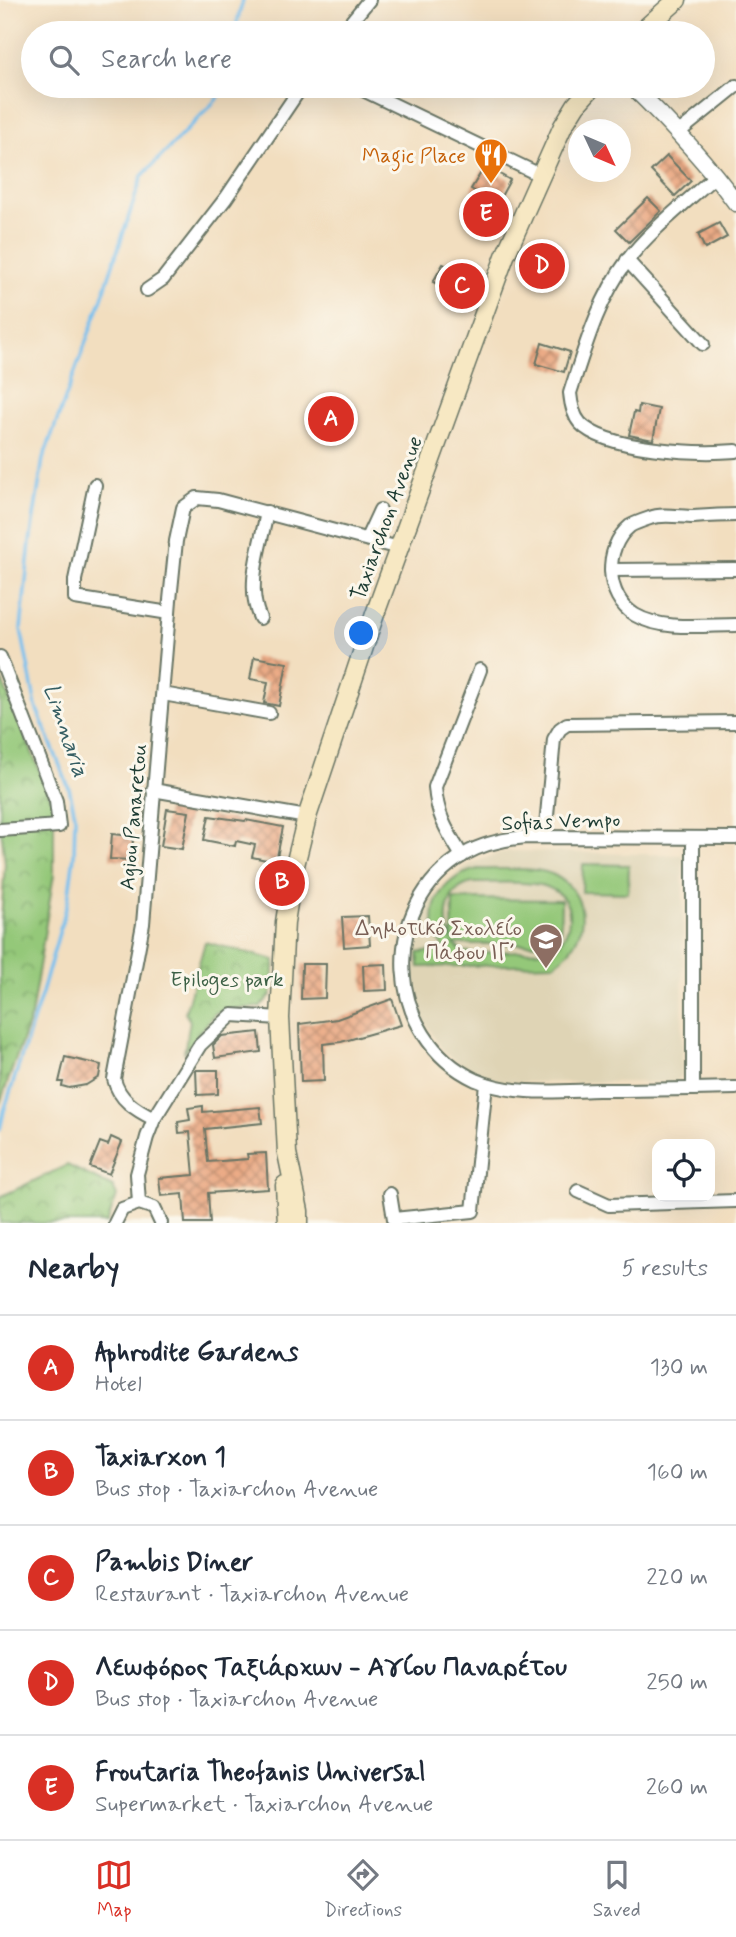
<!DOCTYPE html>
<html lang="en">
<head>
<meta charset="utf-8">
<style>
  :root { --surface:#fff; --page:#f6f6f7; --text:#1f2937; --muted:#747a83; --line:#e0e1e3; --accent:#d93025 }
  body { margin:0; font-family:Mynerve,sans-serif; background:var(--page); color:var(--text) }
  .controls { position:absolute; right:21px; bottom:21px; display:grid; overflow:hidden; border-radius:14px; box-shadow:0 7px 28px #0002 }
  .controls button { width:63px; height:63px; display:grid; place-items:center; padding:0; border:0; border-bottom:2px solid var(--line); background:var(--surface); color:var(--text); font:35px sans-serif }
  .compass { position:absolute; left:568px; top:119px; width:63px; height:63px; border-radius:50%; background:var(--surface); box-shadow:0 7px 28px #0002; rotate:134deg }
  .you { position:absolute; left:362px; top:634px; width:24px; height:24px; margin:-18px; border:5px solid #fff; border-radius:50%; background:#1a73e8; box-shadow:0 0 0 10px #1a73e833 }
  .badge { display:grid; place-items:center; width:46px; height:46px; border-radius:50%; background:var(--accent); color:#fff; font-size:23px; font-weight:700 }
  .pin { position:absolute; translate:-50% -50%; border:4px solid #fff; box-shadow:0 2px 7px #0006 }
  .list { margin:0; padding:0; list-style:none }
  h2 { display:flex; justify-content:space-between; align-items:center; height:91px; margin:0; padding:0 28px; font-size:30px }
  h2 small { font-size:23px; font-weight:400; color:var(--muted) }
  .list li { display:grid; grid-template-columns:46px 1fr auto; gap:21px; align-items:center; box-sizing:border-box; height:105px; padding:0 28px; border-top:2px solid var(--line) }
  .list b { display:block; font-size:26px; white-space:nowrap }
  .list p { margin:0; font-size:23px; white-space:nowrap; color:var(--muted) }
  .list em { font-size:23px; font-style:normal; color:var(--muted) }
  .icon { flex:none; width:38px; height:38px; fill:none; stroke:currentColor; stroke-width:2; stroke-linecap:round; stroke-linejoin:round }
  .map { position:relative; flex:none; width:736px; height:1223px; overflow:hidden }
  .search { position:absolute; background:var(--surface); box-shadow:0 7px 28px #0002; left:21px; right:21px; top:21px; height:77px; display:flex; align-items:center; gap:18px; box-sizing:border-box; padding:0 24px; border-radius:38px; color:var(--muted); font-size:26px }
  .sheet { height:616px; background:var(--surface) }
  nav { display:flex; justify-content:space-around; align-items:center; box-sizing:border-box; height:98px; border-top:2px solid var(--line); background:var(--surface); font-size:19px; color:var(--muted) }
  nav a { display:grid; justify-items:center; gap:4px }
  nav .on { color:var(--accent) }
  .map>svg:first-child { display:block }
  .built { fill:#dfd4b5 }
  .park { fill:url(#park-crowns); stroke:#5a8256; stroke-width:2 }
  .pitch { fill:#94c879; stroke:#5a8256; stroke-width:2; fill-rule:evenodd }
  .lines { fill:none; stroke-linecap:round; stroke-linejoin:round }
  .stream { stroke:#76c0ef; stroke-width:3.5 }
  .building { fill:url(#building-cross-hatch) }
  .minor-casing { stroke:#697565; stroke-width:16 }
  .tertiary-casing { stroke:#697565; stroke-width:19 }
  .secondary-casing { stroke:#697565; stroke-width:21 }
  .minor { stroke:#fff; stroke-width:12 }
  .tertiary { stroke:#fff; stroke-width:16 }
  .secondary { stroke:#f7e8c3; stroke-width:18 }
  .labels { text-anchor:middle; stroke-width:6; stroke-linejoin:round; paint-order:stroke }
  .food-label { font-size:21px; fill:#c56008; stroke:#fbf7ec; text-anchor:end }
  .street-label { font-size:21px; fill:#1f3d34; stroke:#fbf7ec }
  .education-label { font-size:21px; fill:#785e54; stroke:#fbf7ec; text-anchor:end }
  .park-label { font-size:21px; fill:#3c6045; stroke:#fbf7ec }
  .water-label { font-size:23px; font-style:italic; fill:#355e63; stroke:#fbf7ec }
</style>
</head>
<body>
<div class="map">
<svg width="736" height="1223" viewBox="0 0 736 1223">
  <defs>
    <pattern id="park-crowns" width="20" height="18" patternUnits="userSpaceOnUse" patternTransform="scale(1.75)"><rect width="20" height="18" fill="#94c879"/><path d="M2 6a3 3 0 1 1 6 0M12 15a3 3 0 1 1 6 0" fill="none" stroke="#78a464"/></pattern>
    <pattern id="building-cross-hatch" width="8" height="8" patternUnits="userSpaceOnUse" patternTransform="scale(1.75)"><rect width="8" height="8" fill="#ebab86"/><path d="M0 0l8 8M0 8l8-8" fill="none" stroke="#be8c6e"/></pattern>
  </defs>
  <rect width="100%" height="100%" fill="#fbf7ec"/>
  <filter id="ink" filterUnits="userSpaceOnUse"><feTurbulence type="fractalNoise" baseFrequency=".0143" numOctaves="2"/><feDisplacementMap in="SourceGraphic" scale="14" xChannelSelector="R" yChannelSelector="G"/><feConvolveMatrix kernelMatrix="1 2 1 2 8 2 1 2 1" color-interpolation-filters="sRGB"/></filter>
  <filter id="wash" filterUnits="userSpaceOnUse"><feTurbulence type="fractalNoise" baseFrequency=".00686" numOctaves="4" result="noise"/><feDisplacementMap in="SourceGraphic" scale="28" xChannelSelector="R" yChannelSelector="G"/><feGaussianBlur stdDeviation="1.57" result="paint"/><feColorMatrix in="noise" values="0 0 0 0 0 0 0 0 0 0 0 0 0 0 0 0 0 1.4 0 .05"/><feComposite in="paint" operator="in"/></filter>
  <g filter="url(#wash)">
    <rect width="100%" height="100%" fill="#f2debf"/>
    <polygon class="built" points="511,851 683,855 682,1075 676,1082 505,1082 490,1080 477,1074 446,1054 437,1042 415,1005 409,979 416,923 427,903 464,866 499,853"/>
    <g class="park">
      <polygon points="0,676 54,805 54,874 31,1016 0,1103 0,937 5,863 0,821"/>
      <polygon points="205,942 275,960 271,995 260,1007 233,1009 215,1013 184,1053 190,1021 185,1013"/>
      <polygon points="67,1165 113,1187 117,1196 107,1223 0,1223 0,1197"/>
    </g>
    <g class="pitch">
      <polygon points="583,864 629,865 628,893 582,892"/>
      <path d="M478 869C498 870 537 866 554 875 594 896 588 942 554 964L419 967 418 953 445 950C420 916 437 878 478 869ZM473 883C501 884 563 873 569 912 570 924 567 934 560 942L561 900 453 899 452 941C442 919 445 888 473 883ZM454 944H559L550 950 472 953 461 951Z"/>
    </g>
    <g class="lines">
      <g class="stream">
        <polyline points="234,33 243,0"/>
        <polyline points="0,1130 4,1111 42,993 68,901 74,856 75,815 69,788 36,707 21,629 30,542 43,459 102,298 142,176 218,98 221,86"/>
      </g>
    </g>
    <g id="blocks">
      <g class="building">
        <polygon points="667,156 691,181 675,196 651,171"/>
        <polygon points="485,166 510,180 494,209 501,212 494,226 471,216 481,195 471,189"/>
        <polygon points="648,198 661,211 629,242 616,229"/>
        <polygon points="719,223 727,237 705,249 698,234"/>
        <polygon points="443,264 483,283 473,305 447,294 449,289 433,282"/>
        <polygon points="542,343 570,352 564,372 536,364"/>
        <polygon points="639,405 659,409 653,440 629,435 634,412 638,413"/>
        <polygon points="254,657 287,663 279,706 264,703 268,682 250,679"/>
        <polygon points="167,809 189,812 182,849 161,846"/>
        <polygon points="209,816 245,821 246,820 283,827 276,862 252,857 255,845 236,841 235,846 204,840"/>
        <polygon points="112,834 133,836 132,860 110,859"/>
        <polygon points="368,916 370,945 344,947 342,917"/>
        <polygon points="302,964 326,964 325,998 301,999"/>
        <polygon points="386,964 387,990 364,991 363,965"/>
        <polygon points="392,999 401,1025 341,1042 323,1044 324,1081 301,1082 299,1024 337,1019"/>
        <polygon points="259,1032 261,1052 215,1058 213,1045 222,1036"/>
        <polygon points="65,1057 101,1065 99,1077 86,1085 69,1088 62,1086 63,1082 59,1082"/>
        <polygon points="196,1070 218,1070 218,1094 197,1095"/>
        <polygon points="203,1106 203,1112 260,1107 262,1123 205,1129 208,1162 248,1159 247,1154 266,1153 268,1189 208,1193 210,1223 185,1223 183,1194 161,1196 159,1178 194,1175 190,1132 179,1133 178,1122 190,1120 188,1108"/>
        <polygon points="111,1137 122,1142 109,1174 90,1167 100,1142 108,1145"/>
      </g>
    </g>
  </g>
  <g filter="url(#ink)">
    <use href="#blocks" fill-opacity="0" stroke="#697565" stroke-width="2"/>
    <g class="lines">
      <g class="minor-casing">
        <g id="minor">
          <polyline points="342,33 369,0"/>
          <polyline points="355,86 540,175"/>
          <polyline points="679,132 736,86"/>
          <path d="M716 175C689 200 648 232 627 261 598 300 585 347 570 393 571 404 573 415 580 423 606 451 700 454 736 451"/>
          <polyline points="627,260 703,344"/>
          <polyline points="147,290 163,279 226,198 302,86"/>
          <polyline points="95,485 75,580 75,598 169,613"/>
          <path d="M736 515C722 515 707 516 693 517 680 517 662 513 650 518 644 520 635 523 630 526 603 548 605 597 635 615 662 631 705 625 736 625"/>
          <polyline points="367,538 380,510"/>
          <polyline points="611,570 736,569"/>
          <path d="M260 618C245 586 261 545 267 512"/>
          <polyline points="0,657 56,801 59,826 0,830"/>
          <polyline points="163,694 269,713"/>
          <polyline points="153,790 307,817"/>
          <polyline points="545,837 554,739 560,729 567,724 736,722"/>
          <path d="M736 838 526 837C504 839 484 843 465 854 377 905 385 1038 476 1080 513 1096 559 1091 598 1090 644 1090 690 1089 736 1088"/>
          <path d="M462 856C447 831 437 816 435 787L480 670"/>
          <polyline points="693,1089 693,839"/>
          <path d="M154 1119C136 1110 119 1100 114 1079L143 924 170 600 176 541 183 508 197 498 218 500 399 548"/>
          <polyline points="578,1191 609,1205 736,1201"/>
          <polyline points="390,1194 394,1219 473,1211 486,1084"/>
          <polyline points="139,1203 137,1174 147,1137 154,1119 200,1045 232,1015 280,1018"/>
          <polyline points="115,1223 122,1209 139,1203 154,1208 161,1223"/>
        </g>
      </g>
      <g class="tertiary-casing">
        <path id="tertiary" d="M632 86C670 123 705 160 736 203"/>
      </g>
      <g class="secondary-casing">
        <g id="secondary">
          <polyline points="640,33 677,0"/>
          <polyline points="285,1185 287,1223"/>
          <polyline points="299,1223 299,1211 287,1153 280,1018 285,922 293,873 307,817 375,614 505,256 563,126 576,105 593,86"/>
        </g>
      </g>
      <use href="#minor" class="minor"/>
      <use href="#tertiary" class="tertiary"/>
      <use href="#secondary" class="secondary"/>
    </g>
  </g>
  <defs>
    <g id="restaurant-pin" transform="scale(1.75)"><path d="M0 17L-7.5 6A9.5 9.5 0 1 1 7.5 6Z" fill="#e8710a" stroke="#fbf7ec"/><path d="M-5-6h1v4h1v-4h1v4h1v-4h1v5L-1.5 .5V6h-2V.5L-5-1ZM5-6V6H3V1.5H1.5Q1.5-4 5-6Z" fill="#fff"/></g>
    <g id="school-pin" transform="scale(1.75)"><path d="M0 17L-7.5 6A9.5 9.5 0 1 1 7.5 6Z" fill="#8d6e63" stroke="#fbf7ec"/><path d="M0-5L7-2L0 1L-7-2ZM-4 1L0 2.5L4 1V4Q0 6-4 4Z" fill="#fff"/></g>
  </defs>
  <g fill-rule="evenodd">
    <use href="#restaurant-pin" x="491" y="155"/>
    <use href="#school-pin" x="546" y="940"/>
  </g>
  <g class="labels">
    <g class="food-label">
      <text x="466" y="162">Magic Place</text>
    </g>
    <g class="street-label">
      <text transform="translate(386 518) rotate(-70)" y="7">Taxiarchon Avenue</text>
      <text transform="translate(133 817) rotate(-85)" y="7">Agiou Panaretou</text>
      <text transform="translate(561 821) rotate(-2)" y="7">Sofias Vempo</text>
    </g>
    <g class="education-label">
      <text x="522" y="935">Δημοτικό Σχολείο<tspan x="522" dy="24">Πάφου ΙΓ΄</tspan></text>
    </g>
    <g class="park-label">
      <text x="227" y="986">Epiloges park</text>
    </g>
    <g class="water-label">
      <text transform="translate(67 730) rotate(71)" y="8">Limnaria</text>
    </g>
  </g>
</svg>
<div class="controls">
<button><svg class="icon" aria-label="locate" viewBox="0 0 24 24"><circle cx="12" cy="12" r="6"/><path d="M12 2v4M12 18v4M2 12h4M18 12h4"/></svg></button>
</div>
<svg class="compass" viewBox="-18 -18 36 36"><path d="M0-13l5 13h-10z" fill="#e53935"/><path d="M0 13l5-13h-10z" fill="#747a83"/></svg>
<div class="you"></div>
<div class="pin badge" style="left:331px;top:419px">A</div>
<div class="pin badge" style="left:282px;top:883px">B</div>
<div class="pin badge" style="left:462px;top:286px">C</div>
<div class="pin badge" style="left:542px;top:266px">D</div>
<div class="pin badge" style="left:486px;top:214px">E</div>
<div class="search"><svg class="icon" aria-label="search" viewBox="0 0 24 24"><circle cx="10" cy="10" r="6"/><path d="M15 15l6 6"/></svg>Search here</div>
</div>
<section class="sheet">
<h2>Nearby<small>5 results</small></h2>
<ul class="list">
<li><span class="badge">A</span><div><b>Aphrodite Gardens</b><p>Hotel</p></div><em>130 m</em></li>
<li><span class="badge">B</span><div><b>Taxiarxon 1</b><p>Bus stop · Taxiarchon Avenue</p></div><em>160 m</em></li>
<li><span class="badge">C</span><div><b>Pambis Diner</b><p>Restaurant · Taxiarchon Avenue</p></div><em>220 m</em></li>
<li><span class="badge">D</span><div><b>Λεωφόρος Ταξιάρχων - Αγίου Παναρέτου</b><p>Bus stop · Taxiarchon Avenue</p></div><em>250 m</em></li>
<li><span class="badge">E</span><div><b>Froutaria Theofanis Universal</b><p>Supermarket · Taxiarchon Avenue</p></div><em>260 m</em></li>
</ul>
</section>
<nav>
<a class="on"><svg class="icon" aria-label="map" viewBox="0 0 24 24"><path d="M3 6l6-2 6 2 6-2v14l-6 2-6-2-6 2zM9 4v14M15 6v14"/></svg>Map</a>
<a><svg class="icon" aria-label="directions" viewBox="0 0 24 24"><path d="M12 3l9 9-9 9-9-9zM9 14v-3h6M13 9l2 2-2 2"/></svg>Directions</a>
<a><svg class="icon" aria-label="saved" viewBox="0 0 24 24"><path d="M7 4h10v16l-5-4-5 4z"/></svg>Saved</a>
</nav>
</body>
</html>
